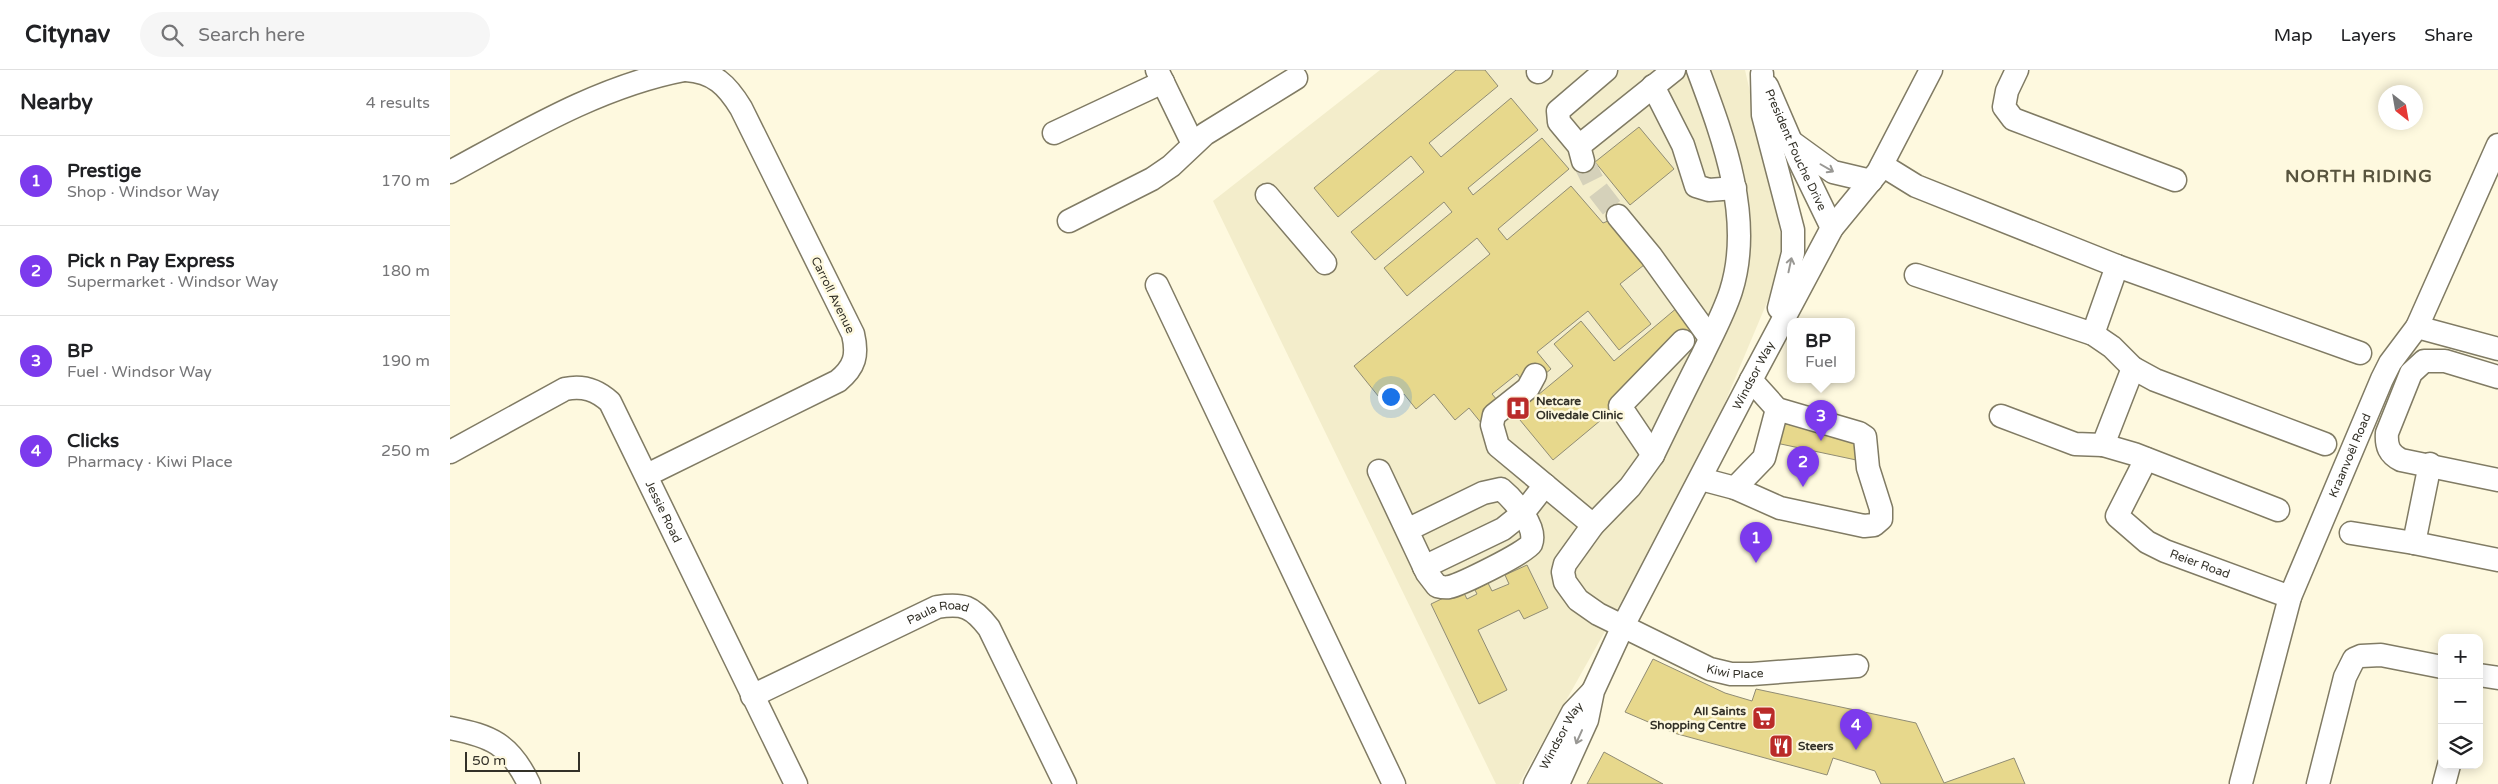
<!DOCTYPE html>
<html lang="en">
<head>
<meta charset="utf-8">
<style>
  :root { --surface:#fff; --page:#f6f6f6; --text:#202124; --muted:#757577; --line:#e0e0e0; --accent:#7c3aed }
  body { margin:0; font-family:"Varela Round",sans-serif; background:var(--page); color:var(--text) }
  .controls { position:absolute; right:15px; bottom:15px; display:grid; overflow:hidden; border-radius:10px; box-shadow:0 2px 12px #0003 }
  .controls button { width:45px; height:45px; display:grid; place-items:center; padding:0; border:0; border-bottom:1px solid var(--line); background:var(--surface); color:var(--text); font:25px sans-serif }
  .compass { position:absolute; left:1928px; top:15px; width:45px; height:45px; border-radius:50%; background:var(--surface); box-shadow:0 2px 12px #0003; rotate:149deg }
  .scale { position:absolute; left:15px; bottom:12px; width:115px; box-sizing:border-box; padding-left:5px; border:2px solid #333128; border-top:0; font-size:14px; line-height:18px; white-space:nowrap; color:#333128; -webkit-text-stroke:4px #fef9df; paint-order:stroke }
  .you { position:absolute; left:940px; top:326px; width:18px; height:18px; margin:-12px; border:4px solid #fff; border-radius:50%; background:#1a73e8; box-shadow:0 0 0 8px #1a73e833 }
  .badge { display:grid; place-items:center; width:32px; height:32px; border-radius:50%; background:var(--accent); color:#fff; font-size:16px; font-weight:700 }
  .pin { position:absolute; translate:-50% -41px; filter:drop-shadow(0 1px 2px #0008) }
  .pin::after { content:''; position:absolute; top:26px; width:18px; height:15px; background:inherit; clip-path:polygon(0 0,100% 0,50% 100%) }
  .popup { position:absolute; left:1337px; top:248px; width:68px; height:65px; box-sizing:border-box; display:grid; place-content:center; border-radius:10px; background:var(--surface); filter:drop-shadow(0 1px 4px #0005); font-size:16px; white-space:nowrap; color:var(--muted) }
  .popup b { font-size:19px; color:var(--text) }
  .popup::after { content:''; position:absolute; left:50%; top:100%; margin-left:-10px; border:10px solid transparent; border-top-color:var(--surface) }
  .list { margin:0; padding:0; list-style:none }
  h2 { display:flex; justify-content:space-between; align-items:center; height:65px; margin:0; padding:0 20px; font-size:21px }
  h2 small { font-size:16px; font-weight:400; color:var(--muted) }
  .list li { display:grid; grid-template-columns:32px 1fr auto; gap:15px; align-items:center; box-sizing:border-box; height:90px; padding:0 20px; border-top:1px solid var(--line) }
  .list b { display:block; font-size:19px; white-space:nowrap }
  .list p { margin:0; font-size:16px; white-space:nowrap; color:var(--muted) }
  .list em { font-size:16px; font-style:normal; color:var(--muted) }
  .icon { flex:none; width:28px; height:28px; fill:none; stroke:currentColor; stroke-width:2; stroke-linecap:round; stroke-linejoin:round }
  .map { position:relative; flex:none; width:2048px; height:714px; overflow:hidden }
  header { display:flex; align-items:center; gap:30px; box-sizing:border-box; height:70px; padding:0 25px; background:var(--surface); border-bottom:1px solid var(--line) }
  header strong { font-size:24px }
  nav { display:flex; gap:28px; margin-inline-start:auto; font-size:18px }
  .search { width:350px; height:45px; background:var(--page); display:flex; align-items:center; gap:12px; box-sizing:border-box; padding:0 18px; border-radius:28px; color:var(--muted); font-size:19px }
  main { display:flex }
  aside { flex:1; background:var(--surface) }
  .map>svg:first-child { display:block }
  .built { fill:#f3edcb }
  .building { fill:#e7d88c; stroke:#908c74 }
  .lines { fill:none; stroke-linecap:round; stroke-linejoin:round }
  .minor-tunnel { stroke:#d5d1ba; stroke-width:22; stroke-dasharray:22 11; stroke-linecap:butt }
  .minor-casing { stroke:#807b64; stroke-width:25 }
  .minor { stroke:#fff; stroke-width:22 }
  .oneway { stroke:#999894 }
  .labels { text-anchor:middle; stroke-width:5; stroke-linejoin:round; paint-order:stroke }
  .street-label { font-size:12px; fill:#333128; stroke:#fef9df }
  .poi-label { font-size:12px; font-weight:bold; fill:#333128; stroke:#fef9df; text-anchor:start }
  .district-label { font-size:18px; font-weight:bold; letter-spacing:1px; fill:#58543e; stroke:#fef9df }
</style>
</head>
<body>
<header>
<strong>Citynav</strong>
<div class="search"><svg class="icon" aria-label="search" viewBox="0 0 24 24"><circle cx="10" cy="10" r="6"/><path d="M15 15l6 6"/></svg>Search here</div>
<nav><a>Map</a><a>Layers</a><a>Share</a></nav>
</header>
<main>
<aside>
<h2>Nearby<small>4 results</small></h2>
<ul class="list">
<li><span class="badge">1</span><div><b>Prestige</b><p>Shop · Windsor Way</p></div><em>170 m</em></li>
<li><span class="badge">2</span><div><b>Pick n Pay Express</b><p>Supermarket · Windsor Way</p></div><em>180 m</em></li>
<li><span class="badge">3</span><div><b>BP</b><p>Fuel · Windsor Way</p></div><em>190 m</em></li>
<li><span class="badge">4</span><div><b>Clicks</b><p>Pharmacy · Kiwi Place</p></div><em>250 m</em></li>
</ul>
</aside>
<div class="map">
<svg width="2048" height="714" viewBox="0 0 2048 714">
  <rect width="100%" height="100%" fill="#fef9df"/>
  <polygon class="built" points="930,0 1295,0 1325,132 1333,182 1323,218 1255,380 1167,540 1069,714 1046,714 763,131"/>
  <g class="building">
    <polygon points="1006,0 1035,0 1048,16 979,73 991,87 1061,28 1088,60 1018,118 1023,125 1092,68 1119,99 1048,159 1057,170 1121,116 1153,153 1158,151 1199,191 1170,214 1201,254 1169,280 1138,241 1087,282 1101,299 1078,318 1067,304 1042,324 1053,337 1032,354 1019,338 1005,350 984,324 966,339 954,324 937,337 904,296 1040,184 1027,168 957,226 934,198 1002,142 994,132 925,190 901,162 974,102 961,86 888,147 864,118"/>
    <polygon points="1189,57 1224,99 1180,135 1145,92"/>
    <polygon points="1228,237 1244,257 1168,321 1175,330 1103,390 1065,344 1123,296 1104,274 1131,251 1164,291"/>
    <polygon points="1331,353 1415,370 1411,391 1326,373"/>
    <polygon points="1077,495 1098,538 1074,549 1069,540 1028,560 1057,620 1029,634 981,534 1012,519 1017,529 1027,524 1025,520 1038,513 1042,521 1059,514 1055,505"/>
    <polygon points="1203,589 1275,623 1302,631 1306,619 1466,653 1494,713 1564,688 1575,714 1431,714 1425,701 1383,688 1377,705 1224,663 1175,642"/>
    <polygon points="1154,682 1213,714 1137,714"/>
  </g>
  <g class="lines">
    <polyline class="minor-tunnel" points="1133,91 1147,119 1168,146"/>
    <g class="minor-casing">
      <g id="minor">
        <polyline points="707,0 743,74"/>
        <path id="s1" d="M1248 0C1273 67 1304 148 1281 221 1274 243 1262 265 1252 286 1235 319 1219 352 1203 385L1180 417 1143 455 1115 494 1113 502 1115 512 1128 530 1148 544 1260 599 1281 604H1302L1407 596"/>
        <polyline points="1567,0 1557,21 1554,37 1563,49 1725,110"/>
        <polyline points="1088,2 1091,0"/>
        <polyline points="1312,4 1313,45 1343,160 1343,183 1329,238"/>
        <polyline points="1203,16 1233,75 1246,116 1259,120 1285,118"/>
        <path id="s2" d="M1317 16 1349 90 1382 158"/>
        <polyline points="604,63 713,12"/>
        <polyline points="1343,73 1383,102 1421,111"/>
        <polyline points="1129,76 1224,0"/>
        <polyline points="1133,91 1129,76 1109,52 1108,41 1156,0"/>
        <polyline points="1432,95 1466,116 1667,196 1910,283"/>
        <path d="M0 102C74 62 150 16 234 0"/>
        <polyline points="817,125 875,193"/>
        <polyline points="1168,146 1201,186 1260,268"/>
        <polyline points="619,151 702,109 721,96 755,64 846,8"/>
        <polyline points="1466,205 1643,264 1662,277 1683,298 1705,310 1875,374"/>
        <polyline points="707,215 944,714"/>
        <polyline points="1967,257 2048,279"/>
        <polyline points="1643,264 1667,196"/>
        <polyline points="1085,305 1078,318 1044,345 1042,355 1048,376 1143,455"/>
        <path d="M2048 307 1995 291H1974L1961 303 1937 363C1936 376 1939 384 1951 390L2048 410"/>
        <polyline points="1551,346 1625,374 1653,375 1684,384 1828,440"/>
        <polyline points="1653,375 1683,298"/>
        <path id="s3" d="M0 382 115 319C133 315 147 320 160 332L346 714"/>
        <polyline points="1203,385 1170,336 1233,271"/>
        <path id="s4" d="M1696 389 1667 446 1697 472 1715 481 1840 527"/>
        <path d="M929 401 977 503 987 516C991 517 995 518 999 517 1010 515 1077 482 1081 474 1088 457 1063 429 1051 419L1033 423 957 460"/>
        <path d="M197 405 388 311C405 297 408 285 403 264L291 38C277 15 264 2 236 0"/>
        <polyline points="1251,409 1285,418 1330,438 1414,456 1424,455 1431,449 1431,439 1418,398 1415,367 1409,363 1327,339 1301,310"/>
        <polyline points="1285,418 1314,388 1327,339"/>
        <polyline points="1901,463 1964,473 2048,490"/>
        <polyline points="1964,473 1980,394"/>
        <polyline points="974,497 1053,459 1073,443 1095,415"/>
        <polyline points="2029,605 2048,608"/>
        <path id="s5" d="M302 626 487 537C513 533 522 536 539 558L615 714"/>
        <path d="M0 658C41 666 60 674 79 714"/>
        <path id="s6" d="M1791 713 1840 527 1932 309 1940 293 1967 257 2048 75"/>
        <path id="s7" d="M1085 714 1123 642 1142 622"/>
        <path id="s8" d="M1108 714 1137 650 1143 621 1173 556 1301 310 1382 158 1428 102 1481 0"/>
        <polyline points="1868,714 1895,607 1904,589 1911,586 1931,585 1992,597"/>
        <polyline points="1994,714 1999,695"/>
      </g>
    </g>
    <use href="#minor" class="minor"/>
  </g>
  <defs><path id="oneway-shaft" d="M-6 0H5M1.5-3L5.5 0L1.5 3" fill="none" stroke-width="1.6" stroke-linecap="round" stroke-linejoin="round" transform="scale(1.25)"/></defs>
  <g class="oneway">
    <use href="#oneway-shaft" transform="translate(1377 98) rotate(30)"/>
    <use href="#oneway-shaft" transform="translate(1340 195) rotate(-78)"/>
    <use href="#oneway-shaft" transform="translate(1129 667) rotate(114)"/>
  </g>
  <defs>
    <g id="hospital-square" transform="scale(1.25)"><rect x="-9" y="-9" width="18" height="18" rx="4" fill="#ba2b29" stroke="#fef9df"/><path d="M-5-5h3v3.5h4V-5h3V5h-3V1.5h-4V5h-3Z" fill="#fff"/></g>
    <g id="supermarket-square" transform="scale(1.25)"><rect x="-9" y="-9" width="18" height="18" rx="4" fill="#ba2b29" stroke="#fef9df"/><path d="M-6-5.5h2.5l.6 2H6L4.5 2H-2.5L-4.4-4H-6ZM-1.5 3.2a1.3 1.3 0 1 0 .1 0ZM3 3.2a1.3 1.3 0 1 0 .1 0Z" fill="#fff"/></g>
    <g id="restaurant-square" transform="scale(1.25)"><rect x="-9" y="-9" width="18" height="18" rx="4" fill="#ba2b29" stroke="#fef9df"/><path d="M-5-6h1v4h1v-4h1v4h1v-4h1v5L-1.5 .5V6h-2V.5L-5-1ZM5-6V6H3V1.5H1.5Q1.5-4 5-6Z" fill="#fff"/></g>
  </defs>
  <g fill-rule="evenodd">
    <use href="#hospital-square" x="1068" y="338"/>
    <use href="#supermarket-square" x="1314" y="648"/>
    <use href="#restaurant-square" x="1331" y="676"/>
  </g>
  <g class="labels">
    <g class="street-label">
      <text dy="4" stroke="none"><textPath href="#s2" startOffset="70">President Fouche Drive</textPath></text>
      <text transform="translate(383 225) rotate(64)" y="4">Carroll Avenue</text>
      <text dy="4" stroke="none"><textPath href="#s8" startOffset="454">Windsor Way</textPath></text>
      <text dy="4" stroke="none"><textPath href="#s6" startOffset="346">Kraanvoël Road</textPath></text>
      <text dy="4" stroke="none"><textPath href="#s3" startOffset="302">Jessie Road</textPath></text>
      <text dy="4" stroke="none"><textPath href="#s4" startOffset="161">Reier Road</textPath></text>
      <text dy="4" stroke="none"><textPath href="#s5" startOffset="205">Paula Road</textPath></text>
      <text dy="4" stroke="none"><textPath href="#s1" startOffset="765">Kiwi Place</textPath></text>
      <text dy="4" stroke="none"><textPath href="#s7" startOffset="55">Windsor Way</textPath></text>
    </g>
    <g class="poi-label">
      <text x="1086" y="335">Netcare<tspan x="1086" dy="14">Olivedale Clinic</tspan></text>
      <text x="1296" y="645" text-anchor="end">All Saints<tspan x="1296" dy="14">Shopping Centre</tspan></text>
      <text x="1348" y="680">Steers</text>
    </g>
    <g class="district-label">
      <text x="1909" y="112">NORTH RIDING</text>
    </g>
  </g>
</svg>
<div class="controls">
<button>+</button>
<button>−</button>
<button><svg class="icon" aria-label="layers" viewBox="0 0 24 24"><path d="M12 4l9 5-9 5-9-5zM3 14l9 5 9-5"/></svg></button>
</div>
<svg class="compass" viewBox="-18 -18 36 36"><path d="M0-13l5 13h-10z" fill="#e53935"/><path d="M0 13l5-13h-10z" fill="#757577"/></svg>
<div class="scale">50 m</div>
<div class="you"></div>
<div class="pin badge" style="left:1306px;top:493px">1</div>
<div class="pin badge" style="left:1353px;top:417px">2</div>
<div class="pin badge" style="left:1371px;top:371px">3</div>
<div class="popup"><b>BP</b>Fuel</div>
<div class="pin badge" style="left:1406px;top:680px">4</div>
</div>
</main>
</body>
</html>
